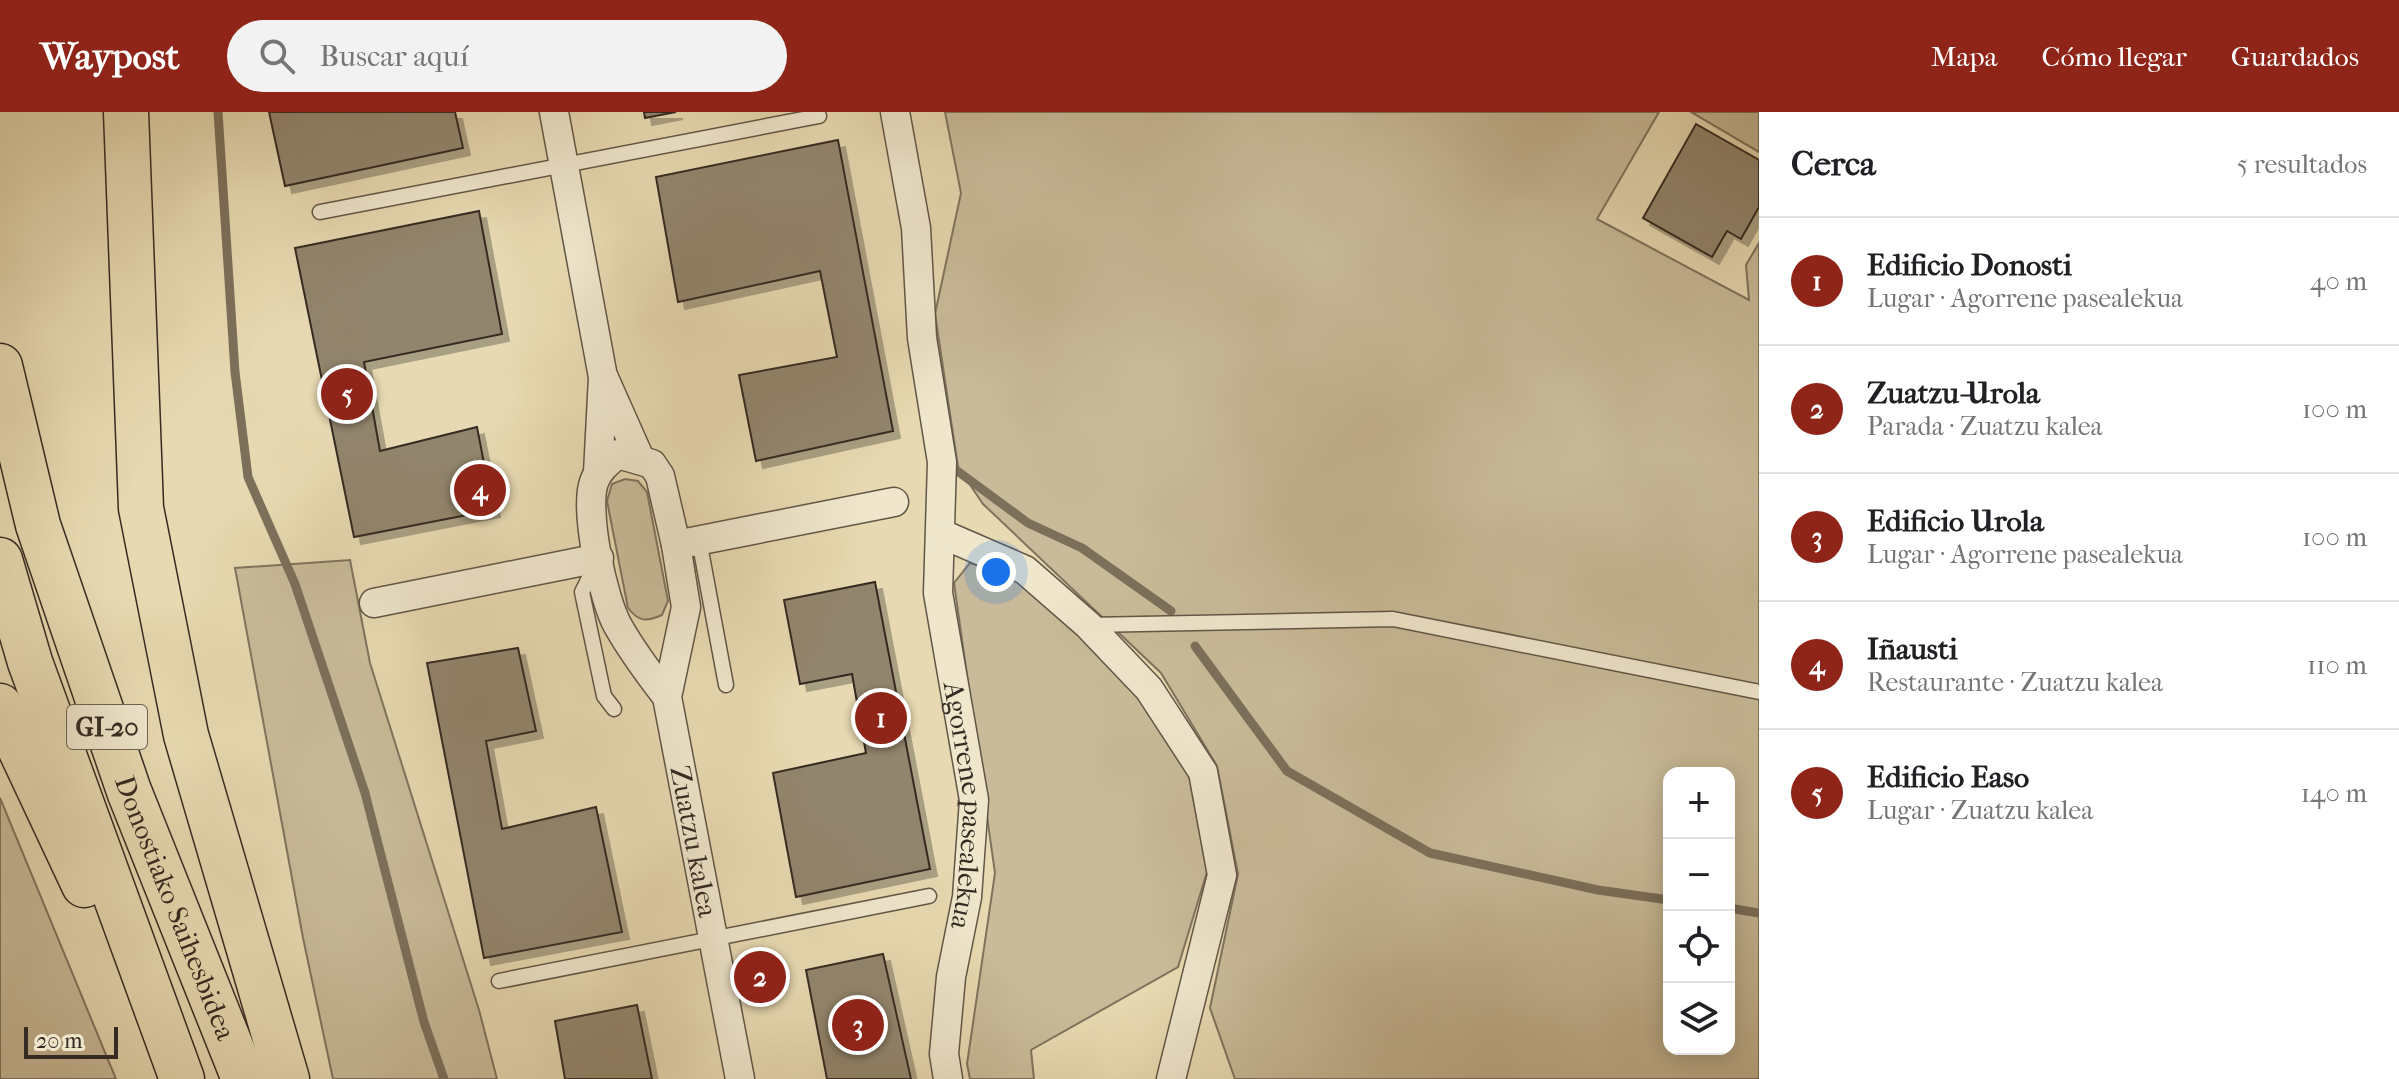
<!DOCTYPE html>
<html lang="es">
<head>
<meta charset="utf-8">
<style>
  :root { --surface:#fff; --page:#f2f2f2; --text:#202124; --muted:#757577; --line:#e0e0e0; --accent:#8f2418 }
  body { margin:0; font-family:"IM FELL French Canon",serif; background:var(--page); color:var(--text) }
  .controls { position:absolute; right:24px; bottom:24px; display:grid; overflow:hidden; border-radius:16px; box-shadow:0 4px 20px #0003 }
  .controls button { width:72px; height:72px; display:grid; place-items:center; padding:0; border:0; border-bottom:2px solid var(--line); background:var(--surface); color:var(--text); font:40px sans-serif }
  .scale { position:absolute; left:24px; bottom:20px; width:94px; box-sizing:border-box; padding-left:8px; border:4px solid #362b23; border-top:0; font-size:22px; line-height:28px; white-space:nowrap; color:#362b23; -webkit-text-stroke:6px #efe6cc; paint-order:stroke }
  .you { position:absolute; left:996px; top:460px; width:28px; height:28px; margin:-20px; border:6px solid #fff; border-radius:50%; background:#1a73e8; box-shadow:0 0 0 12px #1a73e833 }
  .badge { display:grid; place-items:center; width:52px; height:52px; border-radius:50%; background:var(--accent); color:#fff; font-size:26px; font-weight:700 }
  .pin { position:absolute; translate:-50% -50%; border:4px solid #fff; box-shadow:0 2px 8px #0006 }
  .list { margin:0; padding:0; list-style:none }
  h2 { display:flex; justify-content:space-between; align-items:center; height:104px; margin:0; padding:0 32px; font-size:34px }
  h2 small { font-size:26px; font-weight:400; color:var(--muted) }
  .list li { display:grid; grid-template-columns:52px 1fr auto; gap:24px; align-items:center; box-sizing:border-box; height:128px; padding:0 32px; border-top:2px solid var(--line) }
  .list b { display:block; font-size:30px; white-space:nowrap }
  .list p { margin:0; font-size:26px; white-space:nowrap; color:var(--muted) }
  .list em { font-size:26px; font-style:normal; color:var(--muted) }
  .icon { flex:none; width:44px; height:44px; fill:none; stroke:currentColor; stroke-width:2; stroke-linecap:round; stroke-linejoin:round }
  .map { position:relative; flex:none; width:1759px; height:967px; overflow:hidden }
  header { display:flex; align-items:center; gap:48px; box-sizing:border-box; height:112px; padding:0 40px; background:var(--accent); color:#fff }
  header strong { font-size:38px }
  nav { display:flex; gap:44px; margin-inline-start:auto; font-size:28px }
  .search { width:560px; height:72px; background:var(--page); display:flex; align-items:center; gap:20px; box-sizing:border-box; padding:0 28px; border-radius:44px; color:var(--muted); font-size:30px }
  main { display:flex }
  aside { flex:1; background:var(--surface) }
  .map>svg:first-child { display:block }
  .green { fill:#c9bb99; stroke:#80735e; stroke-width:2; fill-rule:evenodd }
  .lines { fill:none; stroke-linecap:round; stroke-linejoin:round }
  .stream { stroke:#7c705b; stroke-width:9 }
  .building { fill:#92856d; stroke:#362b23; stroke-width:2; filter:url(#shadow) }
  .lane-casing { stroke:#625646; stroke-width:17 }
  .street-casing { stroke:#625646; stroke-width:31 }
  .highway-casing { stroke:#362b23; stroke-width:47 }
  .lane { stroke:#efe6cc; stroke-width:14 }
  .street { stroke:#efe6cc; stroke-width:28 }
  .highway { stroke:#e7d9b1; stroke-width:44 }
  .labels { text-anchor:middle; stroke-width:6; stroke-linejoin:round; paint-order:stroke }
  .shield { fill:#efe6cc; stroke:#6e6356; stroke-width:2 }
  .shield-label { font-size:26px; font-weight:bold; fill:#362b23 }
  .street-label { font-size:28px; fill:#362b23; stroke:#efe6cc }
</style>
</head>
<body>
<header>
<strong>Waypost</strong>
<div class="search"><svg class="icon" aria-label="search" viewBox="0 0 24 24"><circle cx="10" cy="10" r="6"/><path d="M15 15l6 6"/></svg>Buscar aquí</div>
<nav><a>Mapa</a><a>Cómo llegar</a><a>Guardados</a></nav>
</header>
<main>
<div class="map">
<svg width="1759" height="967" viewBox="0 0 1759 967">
  <defs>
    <filter id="shadow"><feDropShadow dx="7" dy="7" stdDeviation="0" flood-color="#0004"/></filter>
  </defs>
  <rect width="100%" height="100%" fill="#e7d9b1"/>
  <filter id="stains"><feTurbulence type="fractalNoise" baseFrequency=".0025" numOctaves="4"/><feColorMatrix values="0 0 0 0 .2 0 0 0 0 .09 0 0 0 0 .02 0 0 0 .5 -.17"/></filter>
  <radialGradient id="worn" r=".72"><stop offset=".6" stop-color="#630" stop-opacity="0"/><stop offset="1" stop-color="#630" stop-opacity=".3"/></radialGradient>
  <g class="green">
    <path d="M945 0H1659L1597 107 1749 188 1746 153 1759 131V967H1235L1210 896 1238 762 1217 654 1161 561 983 392 958 355 935 202 961 81ZM1669 661H1729V937H1669Z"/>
    <polygon points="1691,0 1759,0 1759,40"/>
    <path d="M625 367 638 369 647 380 668 489 662 503C646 510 639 510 628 496L607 389 612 372Z"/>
    <polygon points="350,448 370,551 479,898 497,967 333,967 303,826 235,456"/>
    <polygon points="970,451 1022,467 1138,581 1188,658 1207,760 1178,855 1031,938 1034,967 970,967 967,952 995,761 954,471"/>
    <polygon points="0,686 116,967 0,967"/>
  </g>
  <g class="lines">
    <g class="stream">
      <polyline points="218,0 235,260 248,365 295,472 365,681 424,910 444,967"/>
      <polyline points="956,358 1028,411 1082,436 1171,499"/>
      <polyline points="1195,534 1287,659 1430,741 1598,778 1669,788"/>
      <polyline points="1729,796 1759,801"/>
    </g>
  </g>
  <g class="building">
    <polygon points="269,0 455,0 463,36 285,74"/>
    <polygon points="644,0 676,0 645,6"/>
    <polygon points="1696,12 1759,48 1759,95 1741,127 1727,119 1712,145 1643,106"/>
    <polygon points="838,28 893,319 756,349 739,263 837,245 820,159 678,190 656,65"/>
    <polygon points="479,99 502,222 364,250 380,339 477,315 493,398 354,425 295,136"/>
    <polygon points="875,470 930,757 796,785 773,661 866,641 852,562 800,572 784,488"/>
    <polygon points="518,536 536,619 486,629 502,717 596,695 622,820 484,846 427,551"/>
    <polygon points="883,842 911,967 827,967 806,858"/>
    <polygon points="637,893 652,967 565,967 555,909"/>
  </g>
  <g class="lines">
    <g class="lane-casing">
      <g id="lane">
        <polyline points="320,100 819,4"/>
        <polyline points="699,428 726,573"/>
        <polyline points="595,454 582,480 604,584 614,597"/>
        <polyline points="1088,513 1393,507 1759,580"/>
        <polyline points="499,869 929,784"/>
      </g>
    </g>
    <g class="street-casing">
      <g id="street">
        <polyline points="554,0 603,265 598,361"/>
        <path id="s1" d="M895 0 916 116 922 226 942 350 938 481 974 688 967 785 951 865 944 942 948 967"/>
        <polyline points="604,266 640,347"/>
        <polyline points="942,422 1025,458 1088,513 1149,577 1203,660 1222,763 1171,967"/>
        <polyline points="676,433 894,390"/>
        <polyline points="374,491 599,446"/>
        <path id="s2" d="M667 585C650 563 632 539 618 514 603 488 584 398 594 370 598 358 608 350 618 342L652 352 660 364 676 433 686 495 667 585 740 967"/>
      </g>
    </g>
    <g class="highway-casing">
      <g id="highway">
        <polyline points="126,0 141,396 186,623 287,967"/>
        <path id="s3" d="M0 254 38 413 129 679 244 967"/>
        <polyline points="0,448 30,550 182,967"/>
        <polyline points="0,594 84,773"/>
      </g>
    </g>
    <use href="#lane" class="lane"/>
    <use href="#street" class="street"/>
    <use href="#highway" class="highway"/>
  </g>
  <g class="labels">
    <rect class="shield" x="67" y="593" width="80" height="44" rx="6"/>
    <g class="shield-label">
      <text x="107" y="624">GI-20</text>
    </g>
    <g class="street-label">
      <text dy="10" stroke="none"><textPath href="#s1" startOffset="700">Agorrene pasealekua</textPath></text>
      <text dy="10" stroke="none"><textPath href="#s2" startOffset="694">Zuatzu kalea</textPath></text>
      <text dy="10" stroke="none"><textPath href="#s3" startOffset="570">Donostiako Saihesbidea</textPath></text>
    </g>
  </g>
  <rect width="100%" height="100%" filter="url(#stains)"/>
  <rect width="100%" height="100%" fill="url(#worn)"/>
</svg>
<div class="controls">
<button>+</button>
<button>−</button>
<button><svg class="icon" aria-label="locate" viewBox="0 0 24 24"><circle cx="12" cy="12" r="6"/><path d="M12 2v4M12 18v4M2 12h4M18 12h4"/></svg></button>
<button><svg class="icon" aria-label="layers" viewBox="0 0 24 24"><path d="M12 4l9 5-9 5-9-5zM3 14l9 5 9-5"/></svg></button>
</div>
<div class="scale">20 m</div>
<div class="you"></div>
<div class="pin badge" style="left:881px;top:606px">1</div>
<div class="pin badge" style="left:760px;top:865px">2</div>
<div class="pin badge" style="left:858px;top:913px">3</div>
<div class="pin badge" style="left:480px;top:378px">4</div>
<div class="pin badge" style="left:347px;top:282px">5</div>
</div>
<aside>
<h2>Cerca<small>5 resultados</small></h2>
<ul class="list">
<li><span class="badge">1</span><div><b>Edificio Donosti</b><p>Lugar · Agorrene pasealekua</p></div><em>40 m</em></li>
<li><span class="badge">2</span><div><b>Zuatzu-Urola</b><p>Parada · Zuatzu kalea</p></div><em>100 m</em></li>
<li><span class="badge">3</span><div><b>Edificio Urola</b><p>Lugar · Agorrene pasealekua</p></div><em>100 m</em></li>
<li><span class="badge">4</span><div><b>Iñausti</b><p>Restaurante · Zuatzu kalea</p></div><em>110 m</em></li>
<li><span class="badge">5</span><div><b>Edificio Easo</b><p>Lugar · Zuatzu kalea</p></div><em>140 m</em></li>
</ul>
</aside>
</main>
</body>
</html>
